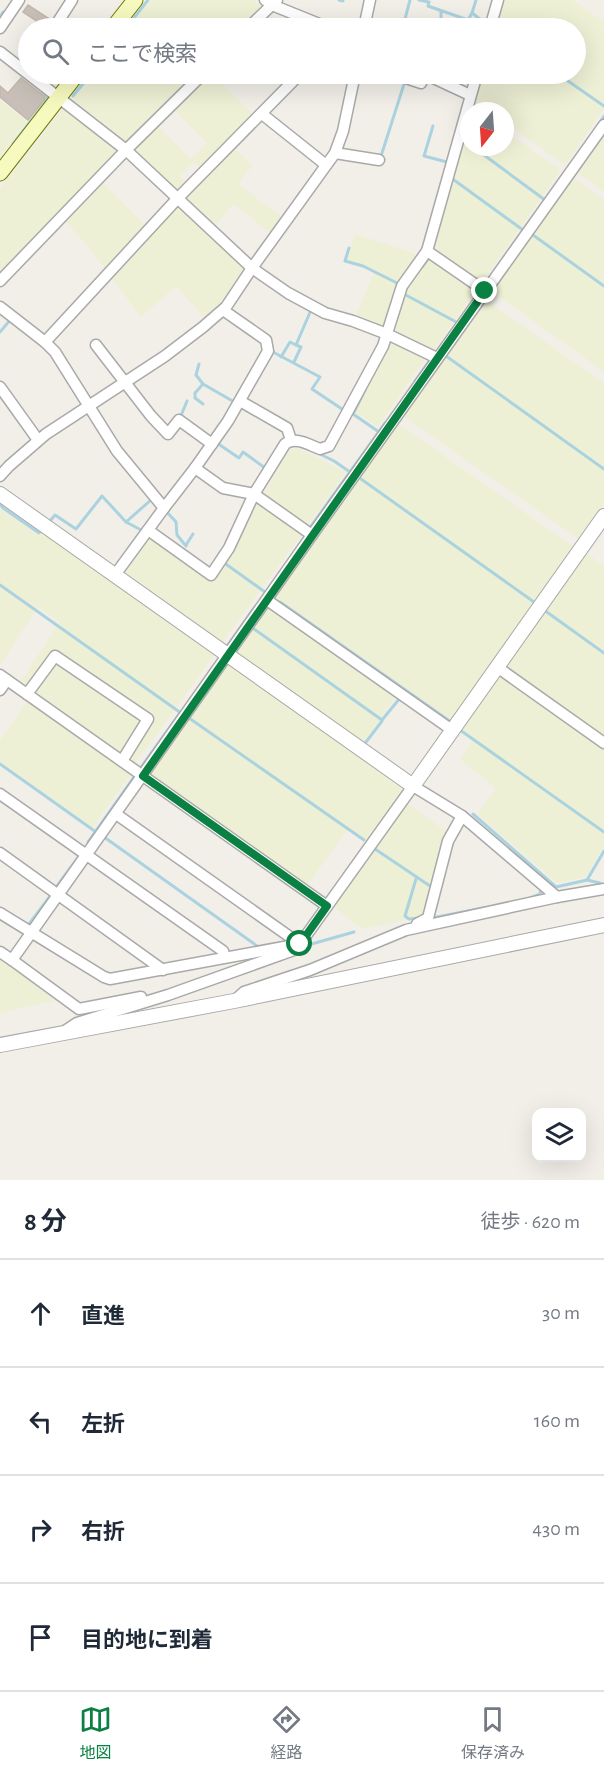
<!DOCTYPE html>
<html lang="ja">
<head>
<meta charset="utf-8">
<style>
  :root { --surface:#fff; --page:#f2f2f3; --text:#1f2937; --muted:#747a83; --line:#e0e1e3; --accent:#0b8043 }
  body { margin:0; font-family:"Alegreya Sans","Noto Sans JP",sans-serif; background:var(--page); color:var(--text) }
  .controls { position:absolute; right:18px; bottom:18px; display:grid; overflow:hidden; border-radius:12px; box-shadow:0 6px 24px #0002 }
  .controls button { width:54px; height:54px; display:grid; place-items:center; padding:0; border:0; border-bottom:2px solid var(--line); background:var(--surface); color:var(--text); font:30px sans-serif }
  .compass { position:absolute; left:460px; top:102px; width:54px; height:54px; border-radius:50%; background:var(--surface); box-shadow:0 6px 24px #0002; rotate:197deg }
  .stop { position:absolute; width:18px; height:18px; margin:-14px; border:4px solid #0b8043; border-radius:50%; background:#fff }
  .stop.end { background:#0b8043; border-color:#fff; box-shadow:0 2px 6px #0008 }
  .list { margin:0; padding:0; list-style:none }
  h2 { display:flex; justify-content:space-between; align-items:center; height:78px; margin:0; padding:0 24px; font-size:26px }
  h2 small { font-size:20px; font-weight:400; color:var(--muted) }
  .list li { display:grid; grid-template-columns:39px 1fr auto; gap:18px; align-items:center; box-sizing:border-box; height:108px; padding:0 24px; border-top:2px solid var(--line) }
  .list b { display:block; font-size:22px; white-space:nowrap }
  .list em { font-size:20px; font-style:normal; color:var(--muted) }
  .icon { flex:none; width:33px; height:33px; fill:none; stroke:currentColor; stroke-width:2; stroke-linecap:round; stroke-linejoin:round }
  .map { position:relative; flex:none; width:604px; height:1180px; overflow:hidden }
  .search { position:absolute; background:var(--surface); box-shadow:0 6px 24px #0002; left:18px; right:18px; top:18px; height:66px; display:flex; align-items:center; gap:15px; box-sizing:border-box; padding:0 21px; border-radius:33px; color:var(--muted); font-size:22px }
  .sheet { height:510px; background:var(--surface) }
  nav { display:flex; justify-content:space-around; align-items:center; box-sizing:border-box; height:84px; border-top:2px solid var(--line); background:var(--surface); font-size:16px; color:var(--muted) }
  nav a { display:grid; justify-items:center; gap:3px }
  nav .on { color:var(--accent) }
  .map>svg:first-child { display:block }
  .farmland { fill:#eef0d5 }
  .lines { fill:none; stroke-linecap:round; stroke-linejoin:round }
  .stream { stroke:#aad3df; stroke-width:3 }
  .building { fill:#c7bfb8; stroke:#c4b6ab; stroke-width:1.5 }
  .minor-casing { stroke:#a9a9a9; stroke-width:13 }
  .tertiary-casing { stroke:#a9a9a9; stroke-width:16 }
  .secondary-casing { stroke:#707d05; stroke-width:17 }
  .minor { stroke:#fff; stroke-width:10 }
  .tertiary { stroke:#fff; stroke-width:14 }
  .secondary { stroke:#f7fabf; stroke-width:15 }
  .route { stroke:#0b8043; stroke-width:8 }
</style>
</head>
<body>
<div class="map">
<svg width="604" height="1180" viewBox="0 0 604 1180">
  <rect width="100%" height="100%" fill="#f2efe9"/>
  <g class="farmland">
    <polygon points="151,0 253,0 261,6 239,28 128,28"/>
    <polygon points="502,0 573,0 604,22 604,109 565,165 505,122 505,111 489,111 474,100 481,74 576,74 576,28 494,28"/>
    <polygon points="93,74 194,74 124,145 70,103"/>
    <polygon points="206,74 212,74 255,116 201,169 194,162 180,176 186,184 176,193 131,150 156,125 191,159 207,143 172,108"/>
    <polygon points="0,100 27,121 0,157"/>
    <polygon points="64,107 118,149 0,274 0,188"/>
    <polygon points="469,114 469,147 505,147 505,131 561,170 482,283 434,250"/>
    <polygon points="604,137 604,192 578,173"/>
    <polygon points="233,147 253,165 238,184 283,218 271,234 234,204 214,227 182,198"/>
    <polygon points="572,177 604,200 604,372 493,292"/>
    <polygon points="102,181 146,226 108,271 65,220"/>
    <polygon points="177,205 246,269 222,306 206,320 176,286 141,317 111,277"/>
    <polygon points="355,234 420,255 384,328 355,318 375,270 347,260"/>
    <polygon points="429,260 475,292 433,351 395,332 407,288"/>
    <polygon points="487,301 604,383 604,505 580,540 403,416"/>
    <polygon points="389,344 393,344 425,359 378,427 355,412"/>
    <polygon points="399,424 574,547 452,720 274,596"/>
    <polygon points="297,448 346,472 308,525 264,494 288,451"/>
    <polygon points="259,501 302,534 221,644 123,575 150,535 213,581 232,550 253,503"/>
    <polygon points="0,509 40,536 42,533 215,654 135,764 21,681 60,622 38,607 0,665"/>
    <polygon points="586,553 604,566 604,739 505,667"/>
    <polygon points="268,606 396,696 362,745 236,654"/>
    <polygon points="229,663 400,784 403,792 366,840 349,828 306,887 151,775"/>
    <polygon points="500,673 604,748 604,846 586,877 557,883 477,814 496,789 460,759 474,738 460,727"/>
    <polygon points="28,700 131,774 92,828 0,762 0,740"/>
    <polygon points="408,804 447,832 442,838 438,855 426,916 362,929 334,907"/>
    <polygon points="0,956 22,973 54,1001 0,1013"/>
  </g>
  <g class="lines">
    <g class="stream">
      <polyline points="339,0 343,1"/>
      <polyline points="419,0 429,2 428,6 468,20 472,13"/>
      <polyline points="476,0 472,13 485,23"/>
      <polyline points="0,17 3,12"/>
      <polyline points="405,19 410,0"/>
      <polyline points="126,28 148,0"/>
      <polyline points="286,28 294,18"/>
      <polyline points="441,28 441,12"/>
      <polyline points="558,74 604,106"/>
      <polyline points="73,96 91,74"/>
      <polyline points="598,125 604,116"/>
      <polyline points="433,126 424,156 447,162"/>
      <polyline points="464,140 469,144"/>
      <polyline points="13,144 47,100 46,94 43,92"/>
      <polyline points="473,147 545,200"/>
      <polyline points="382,153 405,81"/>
      <polyline points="454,180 523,230"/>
      <polyline points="533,235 604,286"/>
      <polyline points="349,248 345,261 363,266 399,284"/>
      <polyline points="422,267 428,259 432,259"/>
      <polyline points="404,294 458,323"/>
      <polyline points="0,332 10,320"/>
      <polyline points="271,351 320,377 312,389 345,411"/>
      <polyline points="446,356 604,469"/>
      <polyline points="281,357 290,342 296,345"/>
      <polyline points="294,362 301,347 296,345 311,310"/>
      <polyline points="199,364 196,375 203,384 236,403"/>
      <polyline points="415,381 430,360 428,358"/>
      <polyline points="203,384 195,393 195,398 203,404"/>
      <polyline points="365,390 353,414 379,432"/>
      <polyline points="180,418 187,401"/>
      <polyline points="217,443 239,458 243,452 265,468"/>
      <polyline points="316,452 334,461 350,472"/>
      <polyline points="361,479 534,602"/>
      <polyline points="0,504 3,508 39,533 41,531"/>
      <polyline points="165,510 176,522 177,535 186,546"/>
      <polyline points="49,522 55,515 76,529 102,496 126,522 152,499"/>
      <polyline points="126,522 143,531"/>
      <polyline points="309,529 385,423"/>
      <polyline points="186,545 193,534"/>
      <polyline points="223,562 265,592"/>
      <polyline points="0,585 181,713"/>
      <polyline points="280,602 451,722"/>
      <polyline points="544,610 604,653"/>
      <polyline points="254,629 382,720 400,698"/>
      <polyline points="228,645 254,608"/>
      <polyline points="189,718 364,840"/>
      <polyline points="460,730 604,832"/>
      <polyline points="363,746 382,721"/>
      <polyline points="0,764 96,832"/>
      <polyline points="142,766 180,713"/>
      <polyline points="473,814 556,887 587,880 604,851"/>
      <polyline points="104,837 260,948"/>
      <polyline points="88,842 134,777"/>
      <polyline points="375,849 433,888"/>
      <polyline points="416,879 405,916 409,919 419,918"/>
      <polyline points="587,880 600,883"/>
      <polyline points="57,886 80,855"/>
      <polyline points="525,900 540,894 541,888"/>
      <polyline points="432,918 483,908"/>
      <polyline points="29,924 51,895"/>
      <polyline points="308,945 354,932"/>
    </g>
  </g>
  <g class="building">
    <polygon points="28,5 51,20 47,28 23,12"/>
    <polygon points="21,78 44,96 45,99 28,120 0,97 0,86 8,93"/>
  </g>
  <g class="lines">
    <g class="minor-casing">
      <g id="minor">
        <polyline points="265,0 272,5 329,28"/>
        <polyline points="0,28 19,0"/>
        <polyline points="54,28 72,0"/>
        <polyline points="248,28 277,0"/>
        <polyline points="364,28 370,0"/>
        <polyline points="490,28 498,0"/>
        <polyline points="0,52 126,150 252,268 288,293 325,313 353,321 387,334 437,358"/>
        <polyline points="394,74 421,83 425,74 470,95"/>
        <polyline points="477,74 427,251 485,291"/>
        <polyline points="262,114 326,165"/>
        <polyline points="335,153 379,160"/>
        <polyline points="0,281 126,150 203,74"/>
        <polyline points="0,307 45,342 55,352 117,451 164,508 115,575"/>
        <polyline points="45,342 177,199 300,74"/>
        <polyline points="96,345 151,416 168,434 179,420 212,444"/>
        <polyline points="0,387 38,440"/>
        <polyline points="240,401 287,428 291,440"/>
        <polyline points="195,468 228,421 268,351 266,340 223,310"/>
        <polyline points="0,476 9,466 46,434 165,356 203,327 226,307 252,268 335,153 343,131 355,74"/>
        <polyline points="148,530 211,575 229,548 254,494 223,488 195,468 164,508"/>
        <path d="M312 535 254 494 285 444C296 436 309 445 320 449L329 446 383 346 402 286 427 251"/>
        <polyline points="267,600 452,730"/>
        <polyline points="497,667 604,743"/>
        <polyline points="0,675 327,906"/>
        <polyline points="0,690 7,680"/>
        <polyline points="27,694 55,656 148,719 122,761"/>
        <polyline points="0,794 223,951 225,957"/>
        <polyline points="0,853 163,970"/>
        <polyline points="0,913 104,977 110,979 300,944 413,786 462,816 557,897"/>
        <polyline points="417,924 428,918 448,841 462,816"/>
        <polyline points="0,952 12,960 312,535 604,125"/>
        <polyline points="12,960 79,1009 141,997"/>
        <polyline points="234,1001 244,992 310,970 406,930 557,897 604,889"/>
        <polyline points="65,1031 77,1023 168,995 294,950 300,944 116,814"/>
      </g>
    </g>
    <g class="tertiary-casing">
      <g id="tertiary">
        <polyline points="0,494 413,786 604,516"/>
        <polyline points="0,1045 234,1001 604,925"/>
      </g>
    </g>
    <g class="secondary-casing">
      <g id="secondary">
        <polyline points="113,28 135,0"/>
        <polyline points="0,173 77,74"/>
      </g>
    </g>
    <use href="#minor" class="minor"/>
    <use href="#tertiary" class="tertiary"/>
    <use href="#secondary" class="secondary"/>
  </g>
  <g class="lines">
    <polyline class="route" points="300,944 327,906 143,776 485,291"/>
  </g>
</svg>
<div class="controls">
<button><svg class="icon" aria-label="layers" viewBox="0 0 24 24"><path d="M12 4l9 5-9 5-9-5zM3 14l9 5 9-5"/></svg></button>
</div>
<svg class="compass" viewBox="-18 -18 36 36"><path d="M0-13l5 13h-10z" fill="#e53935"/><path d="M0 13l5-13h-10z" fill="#747a83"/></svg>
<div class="stop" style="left:300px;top:944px"></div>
<div class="stop end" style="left:485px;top:291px"></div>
<div class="search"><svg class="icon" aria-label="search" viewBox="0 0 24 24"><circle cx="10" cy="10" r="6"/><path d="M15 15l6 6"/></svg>ここで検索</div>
</div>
<section class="sheet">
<h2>8 分<small>徒歩 · 620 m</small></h2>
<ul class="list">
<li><svg class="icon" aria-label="ahead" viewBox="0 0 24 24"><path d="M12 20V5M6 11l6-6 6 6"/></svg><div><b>直進</b></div><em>30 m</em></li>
<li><svg class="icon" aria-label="left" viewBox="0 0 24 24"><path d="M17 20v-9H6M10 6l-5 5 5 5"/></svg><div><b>左折</b></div><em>160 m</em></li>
<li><svg class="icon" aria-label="right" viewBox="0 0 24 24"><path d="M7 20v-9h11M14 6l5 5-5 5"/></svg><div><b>右折</b></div><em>430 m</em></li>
<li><svg class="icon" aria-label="arrive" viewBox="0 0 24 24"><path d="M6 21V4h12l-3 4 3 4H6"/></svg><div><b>目的地に到着</b></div></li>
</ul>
</section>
<nav>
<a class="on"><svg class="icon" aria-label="map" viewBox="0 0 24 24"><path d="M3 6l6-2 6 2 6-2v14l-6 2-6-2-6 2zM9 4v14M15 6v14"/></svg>地図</a>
<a><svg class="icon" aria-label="directions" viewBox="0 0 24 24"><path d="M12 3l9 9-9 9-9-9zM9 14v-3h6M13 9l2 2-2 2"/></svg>経路</a>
<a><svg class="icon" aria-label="saved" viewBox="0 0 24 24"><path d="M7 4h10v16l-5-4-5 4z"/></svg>保存済み</a>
</nav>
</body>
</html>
